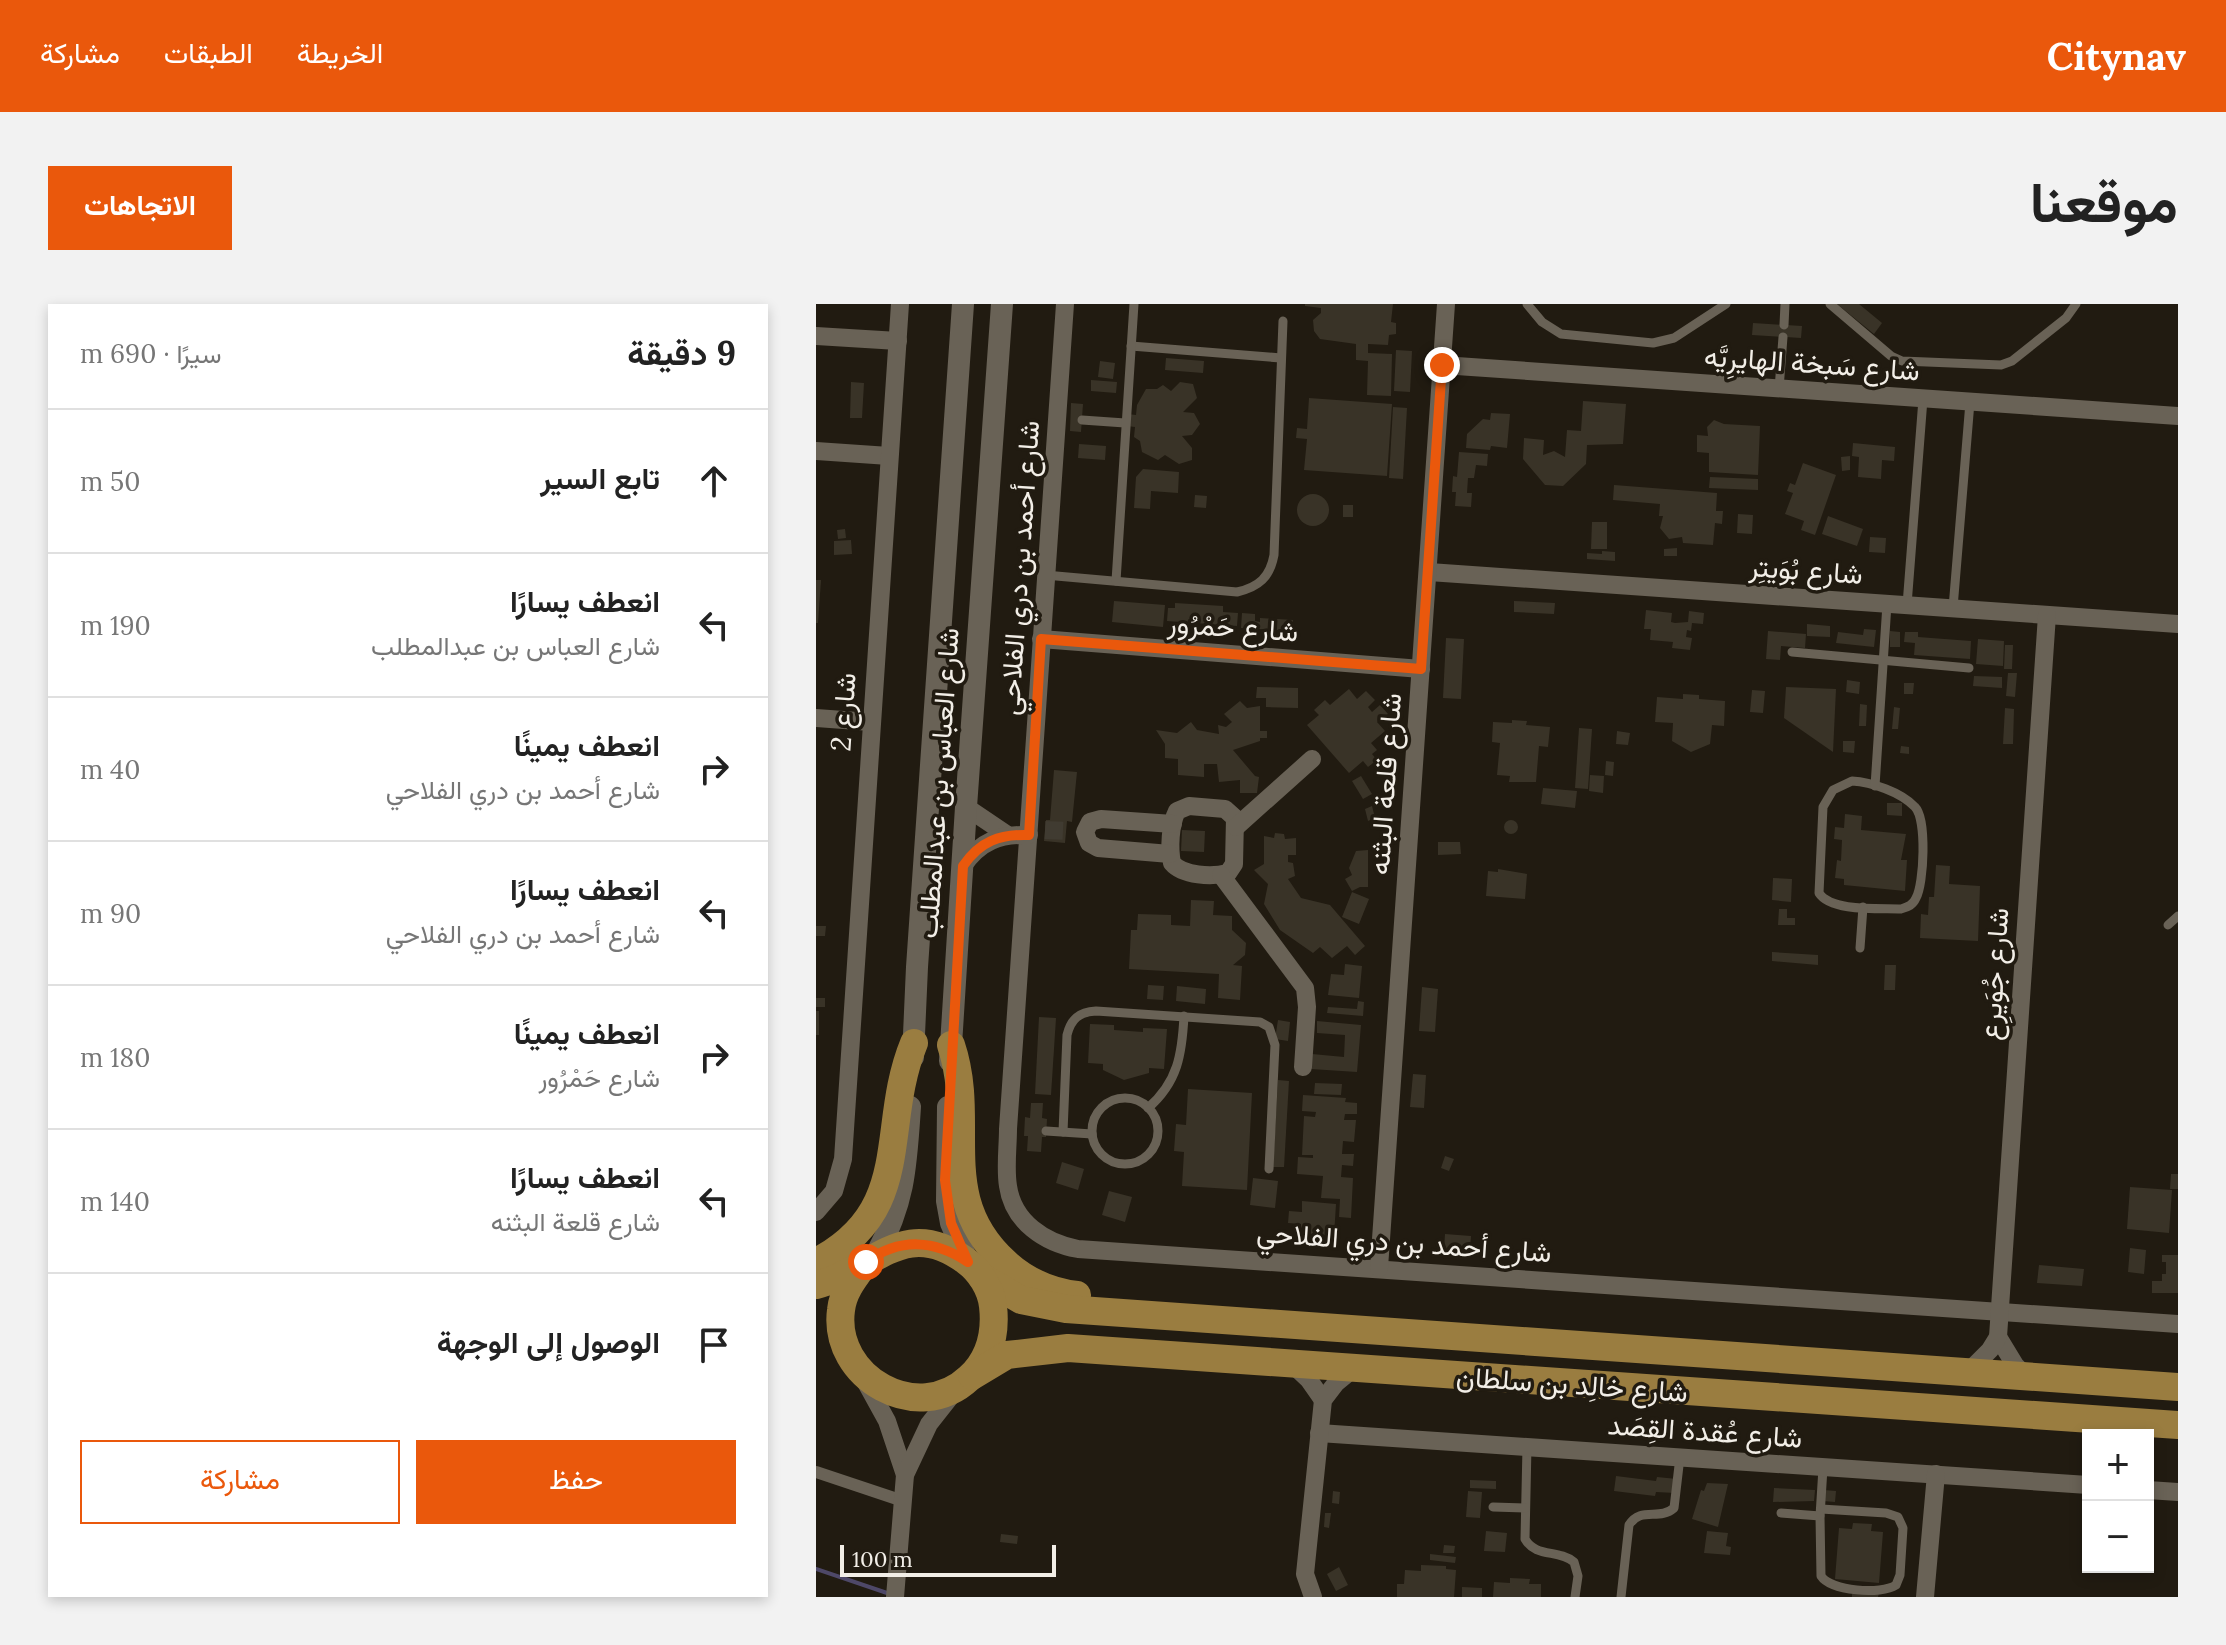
<!DOCTYPE html>
<html lang="ar">
<head>
<meta charset="utf-8">
<style>
  :root { --surface:#fff; --page:#f2f2f2; --text:#222; --muted:#767676; --line:#e0e0e0; --accent:#ea580c }
  body { margin:0; font-family:Lora,Vazirmatn,serif; background:var(--page); color:var(--text); direction:rtl }
  .controls { position:absolute; right:24px; bottom:24px; display:grid; overflow:hidden; border-radius:0px; box-shadow:0 4px 12px #0003 }
  .controls button { width:72px; height:72px; display:grid; place-items:center; padding:0; border:0; border-bottom:2px solid var(--line); background:var(--surface); color:var(--text); font:40px sans-serif }
  .scale { position:absolute; left:24px; bottom:20px; width:216px; box-sizing:border-box; padding-left:8px; border:4px solid #f2eee7; border-top:0; font-size:22px; line-height:28px; white-space:nowrap; color:#f2eee7; -webkit-text-stroke:6px #211b11; paint-order:stroke }
  .stop { position:absolute; width:24px; height:24px; margin:-18px; border:6px solid #ea580c; border-radius:50%; background:#fff }
  .stop.end { background:#ea580c; border-color:#fff; box-shadow:0 2px 8px #0008 }
  .list { margin:0; padding:0; list-style:none }
  h2 { display:flex; justify-content:space-between; align-items:center; height:104px; margin:0; padding:0 32px; font-size:34px }
  h2 small { font-size:26px; font-weight:400; color:var(--muted) }
  .list li { display:grid; grid-template-columns:52px 1fr auto; gap:24px; align-items:center; box-sizing:border-box; height:144px; padding:0 32px; border-top:2px solid var(--line) }
  .list b { display:block; font-size:30px; white-space:nowrap }
  .list p { margin:0; font-size:26px; white-space:nowrap; color:var(--muted) }
  .list em { font-size:26px; font-style:normal; color:var(--muted) }
  .actions { display:flex; gap:16px; padding:24px 32px }
  .actions a { flex:1; padding:18px 0; border:2px solid var(--accent); border-radius:0px; text-align:center; font-size:28px; color:var(--accent) }
  .actions .main { background:var(--accent); color:#fff }
  .icon { flex:none; width:44px; height:44px; fill:none; stroke:currentColor; stroke-width:2; stroke-linecap:round; stroke-linejoin:round }
  .map { position:relative; flex:none; width:1362px; height:1293px; overflow:hidden; direction:ltr; border-radius:0px }
  header { display:flex; align-items:center; gap:48px; box-sizing:border-box; height:112px; padding:0 40px; background:var(--accent); color:#fff }
  header strong { font-size:38px }
  nav { display:flex; gap:44px; margin-inline-start:auto; font-size:28px }
  .intro { display:flex; align-items:center; justify-content:space-between; box-sizing:border-box; height:192px; padding:0 48px }
  h1 { margin:0; font-size:56px }
  .button { padding:20px 36px; border-radius:0px; background:var(--accent); color:#fff; font-size:28px; font-weight:700 }
  main { display:flex; gap:48px; padding:0 48px }
  aside { flex:1; background:var(--surface); border-radius:0px; box-shadow:0 4px 12px #0003 }
  .map>svg:first-child { display:block }
  .lines { fill:none; stroke-linecap:round; stroke-linejoin:round }
  .stream { stroke:#4e4868; stroke-width:4 }
  .building { fill:#393327 }
  .minor-tunnel { stroke:#403b31; stroke-width:18; stroke-dasharray:18 9; stroke-linecap:butt }
  .service { stroke:#696256; stroke-width:9 }
  .pedestrian { stroke:#696256; stroke-width:12 }
  .minor { stroke:#696256; stroke-width:18 }
  .tertiary { stroke:#696256; stroke-width:22 }
  .primary { stroke:#9a7d40; stroke-width:28 }
  .route { stroke:#ea580c; stroke-width:10 }
  .labels { text-anchor:middle; stroke-width:7; stroke-linejoin:round; paint-order:stroke }
  .street-label { font-size:28px; fill:#f2eee7; stroke:#211b11 }
</style>
</head>
<body>
<header>
<strong>Citynav</strong>
<nav><a>الخريطة</a><a>الطبقات</a><a>مشاركة</a></nav>
</header>
<div class="intro"><h1>موقعنا</h1><a class="button">الاتجاهات</a></div>
<main>
<div class="map">
<svg width="1362" height="1293" viewBox="0 0 1362 1293">
  <rect width="100%" height="100%" fill="#211b11"/>
  <g class="lines">
    <polyline class="stream" points="0,1265 74,1290"/>
  </g>
  <g class="building">
    <polygon points="489,0 577,0 575,18 580,19 580,30 573,31 572,41 552,40 552,49 576,50 575,92 551,91 552,57 540,56 540,40 504,35 498,27 497,16 505,9 505,4 489,2"/>
    <polygon points="1021,0 1043,0 1066,19 1058,30"/>
    <polygon points="937,19 986,22 985,34 936,31"/>
    <polygon points="580,46 596,47 594,88 578,87"/>
    <polygon points="350,54 388,57 387,69 349,66"/>
    <polygon points="284,57 299,59 297,75 282,73"/>
    <polygon points="275,76 301,78 300,89 275,87"/>
    <polygon points="35,78 48,79 46,114 34,114"/>
    <polygon points="364,78 377,80 381,94 367,108 378,109 384,120 376,131 366,132 376,144 376,156 363,160 349,151 342,156 326,148 324,137 318,133 319,123 311,122 312,110 320,111 321,101 330,85 341,85 347,81 355,87"/>
    <polygon points="493,94 576,100 571,172 488,166 491,135 480,134 481,124 491,125"/>
    <polygon points="767,97 810,100 807,140 771,141 770,160 747,182 729,181 707,155 708,134 728,136 727,151 738,147 749,153 751,126 765,127"/>
    <polygon points="255,99 267,100 265,128 254,127"/>
    <polygon points="577,103 591,104 587,175 573,174"/>
    <polygon points="675,109 694,110 691,144 675,142 674,146 650,144 651,130 667,115 674,116"/>
    <polygon points="898,116 908,120 944,122 942,171 893,168 893,149 881,148 881,131 892,132 891,123"/>
    <polygon points="1037,139 1079,143 1078,157 1066,156 1065,175 1042,173 1043,153 1036,152"/>
    <polygon points="263,140 290,142 289,156 262,154"/>
    <polygon points="643,148 672,150 671,162 660,161 658,174 652,174 651,189 656,189 655,203 639,202 640,188 636,188 637,172 641,173"/>
    <polygon points="1034,152 1034,166 1026,167 1025,153"/>
    <polygon points="987,159 1020,171 999,231 985,226 988,217 969,210 977,189 971,187 974,179 979,181"/>
    <polygon points="327,165 363,168 362,189 335,187 334,205 318,204 320,173"/>
    <polygon points="894,173 942,175 942,186 893,184"/>
    <polygon points="798,181 901,189 900,207 907,207 906,220 899,219 897,241 867,239 866,233 853,235 844,224 847,212 843,212 844,200 797,196"/>
    <circle cx="497" cy="206" r="16"/>
    <polygon points="379,191 391,192 390,204 378,203"/>
    <rect x="527" y="201" width="10" height="12"/>
    <polygon points="922,210 937,211 936,230 921,229"/>
    <polygon points="1012,212 1047,225 1041,242 1006,230"/>
    <polygon points="776,218 791,218 791,245 775,245"/>
    <polygon points="29,225 30,234 22,235 21,226"/>
    <polygon points="1054,233 1070,234 1069,249 1053,248"/>
    <polygon points="35,236 36,250 18,251 18,237"/>
    <polygon points="861,244 861,252 848,252 848,245"/>
    <polygon points="786,247 799,248 799,257 771,255 771,249 786,250"/>
    <polygon points="0,276 5,276 2,319 0,319"/>
    <polygon points="298,297 349,301 347,323 296,318"/>
    <polygon points="698,297 739,299 738,310 698,308"/>
    <polygon points="359,299 407,302 407,308 422,309 421,322 351,317 352,304 359,304"/>
    <polygon points="830,306 856,309 855,318 859,319 872,318 873,307 888,309 887,320 876,319 875,327 871,326 870,333 876,334 874,346 856,344 857,338 834,336 835,325 828,325"/>
    <polygon points="426,309 439,310 439,317 444,318 444,314 477,316 476,327 425,324"/>
    <polygon points="991,320 1014,322 1014,333 991,332"/>
    <polygon points="1048,325 1060,326 1058,343 1020,339 1022,328 1047,331"/>
    <polygon points="952,327 990,330 989,344 965,342 964,356 950,355"/>
    <polygon points="1074,327 1084,328 1084,343 1074,343"/>
    <polygon points="1089,328 1102,328 1102,333 1155,337 1154,355 1098,351 1099,339 1088,338"/>
    <polygon points="630,334 648,335 645,395 627,394"/>
    <polygon points="1162,335 1188,337 1187,362 1160,360"/>
    <polygon points="1189,341 1197,341 1196,365 1188,365"/>
    <polygon points="1192,369 1201,369 1199,393 1190,392"/>
    <polygon points="1158,372 1186,373 1186,384 1157,382"/>
    <polygon points="1031,376 1044,378 1043,390 1030,388"/>
    <polygon points="1088,379 1098,379 1097,390 1088,390"/>
    <polygon points="441,383 482,384 482,404 450,403 450,394 440,394"/>
    <polygon points="970,383 1020,385 1017,448 968,414"/>
    <polygon points="533,385 541,395 550,387 559,396 552,403 556,408 564,401 572,410 561,418 569,427 555,439 561,446 556,450 561,456 552,463 547,457 533,469 491,421 503,411 498,406 509,396 514,401"/>
    <polygon points="936,386 949,387 947,409 934,408"/>
    <polygon points="867,390 883,391 883,395 909,397 908,422 896,421 894,440 875,448 856,437 857,419 839,418 841,393 867,395"/>
    <polygon points="424,397 431,404 444,402 444,427 451,427 451,434 444,434 444,437 417,446 439,472 443,473 441,489 424,489 424,476 403,478 401,460 388,460 388,473 362,471 362,455 349,454 349,440 340,426 361,429 375,418 381,426 403,430 402,421 410,423 416,418 408,410"/>
    <polygon points="1044,400 1051,401 1050,422 1043,422"/>
    <polygon points="1078,403 1084,404 1082,425 1076,425"/>
    <polygon points="1189,404 1198,405 1197,440 1187,440"/>
    <polygon points="696,416 711,417 710,421 734,423 732,443 723,442 720,478 693,478 694,472 681,471 684,439 676,438 677,418 696,419"/>
    <polygon points="763,424 776,425 772,485 759,484"/>
    <polygon points="801,427 814,429 812,441 800,440"/>
    <polygon points="1027,437 1039,437 1038,449 1027,448"/>
    <polygon points="1085,442 1093,443 1093,450 1084,449"/>
    <polygon points="790,457 798,458 797,472 789,471"/>
    <polygon points="238,466 261,468 256,518 251,517 249,539 228,537 230,516 234,516"/>
    <polygon points="774,471 788,472 787,489 773,487"/>
    <polygon points="545,472 556,490 547,495 536,477"/>
    <polygon points="727,484 761,487 759,504 725,500"/>
    <polygon points="1071,499 1086,499 1086,512 1071,511"/>
    <polygon points="556,502 559,514 552,517 549,505"/>
    <polygon points="1029,510 1046,512 1045,526 1090,530 1085,556 1091,556 1089,587 1028,581 1028,575 1019,574 1021,556 1025,557 1026,536 1018,535 1019,523 1028,524"/>
    <circle cx="695" cy="523" r="7"/>
    <polygon points="366,526 389,527 388,548 365,547"/>
    <polygon points="459,529 468,530 469,535 480,534 480,551 472,551 472,558 477,559 479,572 472,575 485,594 514,601 549,642 539,651 531,642 516,654 504,643 497,649 464,626 448,600 452,580 438,566 448,560 448,532 458,534"/>
    <polygon points="622,538 644,538 645,550 622,551"/>
    <polygon points="552,546 552,583 544,583 536,587 529,575 536,571 533,564 540,547"/>
    <polygon points="1120,561 1134,562 1133,580 1164,582 1162,637 1104,634 1105,610 1112,611 1113,593 1118,593"/>
    <polygon points="682,565 711,570 709,595 670,592 672,567 682,568"/>
    <polygon points="957,574 976,575 975,598 956,596"/>
    <polygon points="536,588 553,595 543,620 526,613"/>
    <polygon points="375,596 398,597 397,611 416,612 416,626 430,639 429,651 417,661 426,662 424,696 402,694 403,670 313,665 315,626 321,626 322,610 355,611 355,621 374,622"/>
    <polygon points="963,605 971,605 971,614 979,614 979,621 962,621"/>
    <polygon points="0,622 10,622 9,632 0,632"/>
    <polygon points="956,648 1002,651 1002,661 956,657"/>
    <polygon points="529,660 546,662 543,694 512,691 515,670 528,671"/>
    <polygon points="1069,661 1080,661 1079,686 1068,686"/>
    <polygon points="332,681 348,682 347,696 331,695"/>
    <polygon points="361,682 390,685 389,700 360,697"/>
    <polygon points="606,683 622,685 619,728 603,727"/>
    <rect x="0" y="694" width="9" height="9"/>
    <polygon points="542,697 548,698 547,712 511,709 512,703 541,705"/>
    <rect x="0" y="707" width="3" height="24"/>
    <polygon points="223,713 240,714 235,791 219,790"/>
    <polygon points="462,716 474,718 472,737 459,735"/>
    <polygon points="501,717 545,721 541,768 495,765 496,750 528,753 529,731 501,729"/>
    <polygon points="274,720 298,721 298,726 327,728 327,724 351,725 348,765 333,764 333,769 308,776 287,766 287,760 272,759"/>
    <polygon points="597,770 610,771 608,804 594,803"/>
    <polygon points="462,776 473,777 468,863 457,863"/>
    <polygon points="499,779 526,780 525,791 498,790"/>
    <polygon points="372,785 436,789 431,886 366,882 368,848 358,847 360,820 370,821"/>
    <polygon points="487,791 530,794 529,798 541,799 541,810 529,810 528,816 540,816 538,838 527,837 526,850 538,850 537,862 526,861 525,873 537,874 535,914 523,913 524,895 505,894 507,872 481,870 482,853 497,854 497,851 486,851 488,812 499,813 500,808 486,807"/>
    <polygon points="215,799 227,799 226,814 231,815 230,833 226,833 225,848 211,847 212,832 208,832 209,813 214,814"/>
    <polygon points="629,852 638,855 633,867 625,864"/>
    <polygon points="246,858 268,865 262,886 240,879"/>
    <polygon points="1355,870 1362,870 1362,885 1354,885"/>
    <polygon points="437,874 462,877 459,904 434,901"/>
    <polygon points="1314,883 1356,886 1353,929 1311,925"/>
    <polygon points="293,887 316,893 309,918 286,911"/>
    <polygon points="486,897 520,900 518,932 484,929 485,920 472,919 473,907 486,908"/>
    <polygon points="629,930 655,932 654,946 628,945"/>
    <polygon points="1314,944 1330,946 1328,970 1312,968"/>
    <polygon points="1346,951 1362,951 1362,989 1336,989 1336,977 1346,977 1346,970 1350,970 1350,958 1346,958"/>
    <polygon points="1223,961 1268,965 1266,982 1221,979"/>
    <polygon points="800,1172 840,1177 841,1173 861,1175 859,1189 840,1188 839,1192 798,1187"/>
    <polygon points="654,1176 680,1177 680,1185 654,1184"/>
    <polygon points="891,1179 912,1180 902,1223 876,1215 885,1186 888,1187"/>
    <polygon points="958,1184 999,1186 998,1197 957,1198"/>
    <polygon points="1008,1186 1020,1187 1019,1198 1007,1197"/>
    <polygon points="517,1187 524,1188 523,1200 516,1199"/>
    <polygon points="652,1187 666,1188 664,1214 650,1213"/>
    <polygon points="509,1209 515,1209 513,1224 508,1223"/>
    <polygon points="1037,1219 1056,1220 1055,1227 1067,1228 1063,1279 1019,1275 1023,1224 1036,1225"/>
    <polygon points="670,1227 691,1229 689,1248 668,1247"/>
    <polygon points="891,1227 912,1229 910,1242 915,1243 914,1251 888,1249"/>
    <polygon points="185,1230 202,1232 201,1240 184,1238"/>
    <polygon points="628,1241 639,1242 638,1249 627,1249"/>
    <polygon points="614,1250 640,1253 639,1259 614,1256"/>
    <polygon points="605,1261 630,1262 630,1265 640,1266 638,1293 581,1293 581,1280 588,1280 589,1266 605,1267"/>
    <polygon points="523,1263 532,1281 520,1287 511,1270"/>
    <polygon points="694,1274 714,1275 713,1280 725,1280 725,1293 677,1293 678,1278 694,1279"/>
    <polygon points="646,1283 666,1284 666,1293 646,1293"/>
    <polygon points="1036,1287 1063,1289 1062,1293 1036,1293"/>
  </g>
  <g class="lines">
    <polyline class="minor-tunnel" points="229,526 250,527"/>
    <g class="service">
      <polyline points="711,0 726,18 745,30 837,39 858,34 910,0"/>
      <polyline points="1014,0 1075,52 1086,57 1185,61 1196,57 1250,14 1260,0"/>
      <polyline points="968,21 969,0"/>
      <polyline points="315,42 465,54"/>
      <polyline points="963,85 967,33"/>
      <polyline points="266,116 309,119"/>
      <path d="M229 271 421 288C443 283 454 273 458 251L467 17"/>
      <polyline points="300,277 318,0"/>
      <polyline points="1091,301 1107,95"/>
      <polyline points="1137,304 1154,98"/>
      <polyline points="976,348 1153,364"/>
      <path d="M1036 477C1055 478 1085 488 1099 503 1111 515 1108 580 1100 594 1097 601 1092 603 1085 605 1064 604 1015 608 1003 589L1007 503 1017 486Z"/>
      <polyline points="1059,482 1071,300"/>
      <polyline points="1352,621 1362,612"/>
      <polyline points="1044,644 1047,603"/>
      <circle cx="309" cy="827" r="33"/>
      <path d="M332 804C362 778 366 750 368 712"/>
      <polyline points="230,827 276,830"/>
      <path d="M247 828 251 731C255 715 263 708 280 707L444 718 453 723 459 741 453 865"/>
      <path d="M711 1142 709 1235C720 1254 742 1245 758 1258L762 1272 759 1293"/>
      <polyline points="677,1203 709,1204"/>
      <path d="M1005 1205 1070 1209 1082 1213 1087 1224 1084 1271 1080 1281C1065 1291 1015 1287 1005 1272L1004 1212 1007 1164"/>
      <polyline points="965,1209 1004,1212"/>
      <path d="M805 1293 813 1221C825 1202 843 1217 858 1204L864 1153"/>
    </g>
    <polyline class="pedestrian" points="0,1168 87,1197"/>
    <g class="minor">
      <path d="M249 0 192 825C192 843 189 864 192 882 197 918 229 939 262 945L1362 1020"/>
      <polyline points="0,32 82,37"/>
      <polyline points="626,61 1362,112"/>
      <polyline points="0,147 73,152"/>
      <polyline points="613,268 1362,320"/>
      <polyline points="225,335 605,365"/>
      <polyline points="0,414 55,418"/>
      <path d="M373 502 409 505 419 514 418 560 412 569C396 573 367 572 356 559 353 544 354 521 361 507Z"/>
      <polyline points="150,503 190,530"/>
      <polyline points="420,523 496,455"/>
      <polyline points="354,550 282,544 273,539 269,528 274,518 285,515 357,520"/>
      <path d="M147 562C164 537 184 530 213 531"/>
      <polyline points="405,571 489,684 491,703 487,763"/>
      <polyline points="0,908 18,887 27,855 84,0"/>
      <polyline points="563,964 630,0"/>
      <polyline points="1182,1033 1199,1061 1210,1072"/>
      <polyline points="476,1060 493,1076 507,1096"/>
      <polyline points="1152,1068 1174,1046 1182,1033 1231,311"/>
      <polyline points="49,1077 71,1117 89,1171"/>
      <polyline points="503,1129 1272,1181"/>
      <polyline points="1332,1186 1362,1188"/>
      <polyline points="79,1293 89,1171 113,1120 139,1087"/>
      <polyline points="497,1293 489,1270 507,1096 520,1079 537,1065"/>
      <polyline points="1109,1293 1120,1170"/>
    </g>
    <g class="tertiary">
      <polyline points="97,753 101,663 147,0"/>
      <polyline points="134,757 150,503 186,0"/>
      <polyline points="132,803 131,897 135,919 152,958"/>
      <path d="M60 951C89 897 90 862 94 803"/>
    </g>
    <g class="primary">
      <path d="M135 741C162 821 117 893 190 959 210 977 235 988 261 991"/>
      <path d="M0 958C100 906 63 824 98 739"/>
      <polyline points="166,973 205,996 250,1005 1362,1083"/>
      <path d="M0 981C56 968 87 910 150 957 164 967 175 985 177 1002 180 1029 174 1055 153 1074 102 1122 16 1074 25 1006 27 987 39 973 50 958"/>
      <polyline points="156,1072 191,1051 252,1044 1362,1121"/>
    </g>
  </g>
  <g class="lines">
    <path class="route" d="M50 958C84 933 119 936 152 958L135 919 129 876 147 562C164 537 184 530 213 531L225 335 605 365 626 61"/>
  </g>
  <g class="labels">
    <g class="street-label">
      <text transform="translate(996 59) rotate(4)" y="10">شارع سَبخة الهايرِيَّه</text>
      <text transform="translate(203 264) rotate(-86)" y="10">شارع أحمد بن دري الفلاحي</text>
      <text transform="translate(990 266) rotate(4)" y="10">شارع بُوَيتِر</text>
      <text transform="translate(417 323) rotate(4)" y="10">شارع حَمْرُور</text>
      <text transform="translate(27 408) rotate(-86)" y="10">شارع 2</text>
      <text transform="translate(122 479) rotate(-86)" y="10">شارع العباس بن عبدالمطلب</text>
      <text transform="translate(569 480) rotate(-86)" y="10">شارع قلعة البثنه</text>
      <text transform="translate(1178 670) rotate(-86)" y="10">شارع جُوَيرِع</text>
      <text transform="translate(588 938) rotate(4)" y="10">شارع أحمد بن دري الفلاحي</text>
      <text transform="translate(756 1080) rotate(4)" y="10">شارع خالِد بن سلطان</text>
      <text transform="translate(889 1127) rotate(4)" y="10">شارع عُقدة القِصَد</text>
    </g>
  </g>
</svg>
<div class="controls">
<button>+</button>
<button>−</button>
</div>
<div class="scale">100 m</div>
<div class="stop" style="left:50px;top:958px"></div>
<div class="stop end" style="left:626px;top:61px"></div>
</div>
<aside>
<h2>9 دقيقة<small>سيرًا · 690 m</small></h2>
<ul class="list">
<li><svg class="icon" aria-label="ahead" viewBox="0 0 24 24"><path d="M12 20V5M6 11l6-6 6 6"/></svg><div><b>تابع السير</b></div><em>50 m</em></li>
<li><svg class="icon" aria-label="left" viewBox="0 0 24 24"><path d="M17 20v-9H6M10 6l-5 5 5 5"/></svg><div><b>انعطف يسارًا</b><p>شارع العباس بن عبدالمطلب</p></div><em>190 m</em></li>
<li><svg class="icon" aria-label="right" viewBox="0 0 24 24"><path d="M7 20v-9h11M14 6l5 5-5 5"/></svg><div><b>انعطف يمينًا</b><p>شارع أحمد بن دري الفلاحي</p></div><em>40 m</em></li>
<li><svg class="icon" aria-label="left" viewBox="0 0 24 24"><path d="M17 20v-9H6M10 6l-5 5 5 5"/></svg><div><b>انعطف يسارًا</b><p>شارع أحمد بن دري الفلاحي</p></div><em>90 m</em></li>
<li><svg class="icon" aria-label="right" viewBox="0 0 24 24"><path d="M7 20v-9h11M14 6l5 5-5 5"/></svg><div><b>انعطف يمينًا</b><p>شارع حَمْرُور</p></div><em>180 m</em></li>
<li><svg class="icon" aria-label="left" viewBox="0 0 24 24"><path d="M17 20v-9H6M10 6l-5 5 5 5"/></svg><div><b>انعطف يسارًا</b><p>شارع قلعة البثنه</p></div><em>140 m</em></li>
<li><svg class="icon" aria-label="arrive" viewBox="0 0 24 24"><path d="M6 21V4h12l-3 4 3 4H6"/></svg><div><b>الوصول إلى الوجهة</b></div></li>
</ul>
<div class="actions"><a class="main">حفظ</a><a>مشاركة</a></div>
</aside>
</main>
</body>
</html>
